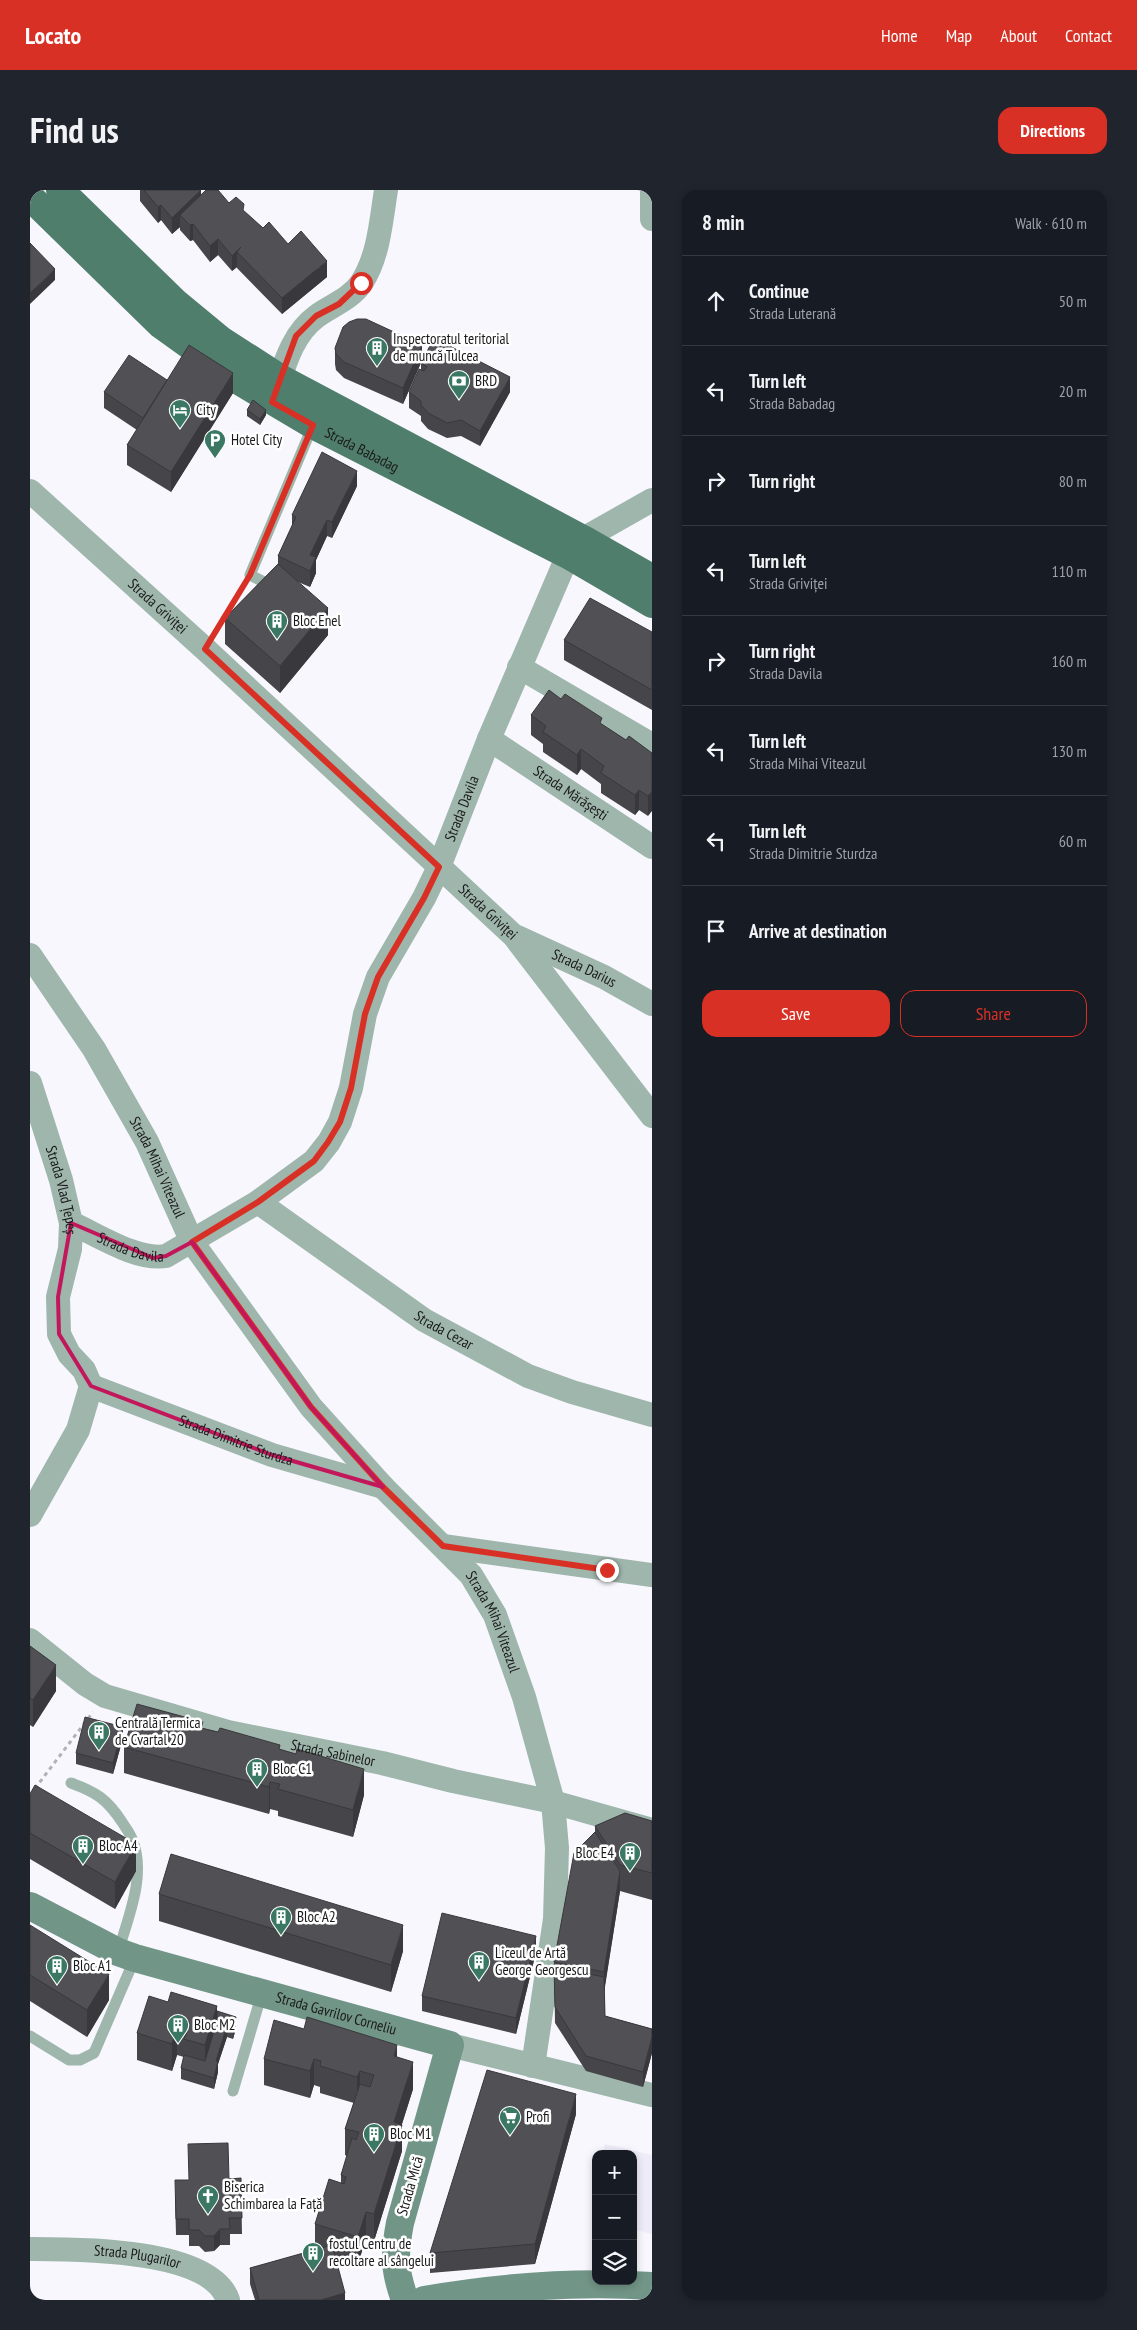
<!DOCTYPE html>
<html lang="en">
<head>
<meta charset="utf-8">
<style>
  :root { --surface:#171b24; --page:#20242c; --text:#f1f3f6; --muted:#9ea1a6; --line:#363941; --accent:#d93025 }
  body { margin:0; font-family:"PT Sans Narrow",sans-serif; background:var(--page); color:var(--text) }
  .controls { position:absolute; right:15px; bottom:15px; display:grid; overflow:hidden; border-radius:10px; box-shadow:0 2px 8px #0003 }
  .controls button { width:45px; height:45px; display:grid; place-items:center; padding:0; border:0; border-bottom:1px solid var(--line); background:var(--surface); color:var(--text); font:25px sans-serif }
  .stop { position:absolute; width:15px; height:15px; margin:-11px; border:4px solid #d93025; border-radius:50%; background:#fff }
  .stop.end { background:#d93025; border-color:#fff; box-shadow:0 1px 5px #0008 }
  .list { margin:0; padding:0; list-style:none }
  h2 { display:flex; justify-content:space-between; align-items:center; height:65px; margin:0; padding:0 20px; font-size:21px }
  h2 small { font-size:16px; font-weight:400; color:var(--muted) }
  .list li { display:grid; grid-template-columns:32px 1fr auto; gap:15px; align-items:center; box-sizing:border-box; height:90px; padding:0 20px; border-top:1px solid var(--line) }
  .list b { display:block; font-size:19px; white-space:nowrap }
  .list p { margin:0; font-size:16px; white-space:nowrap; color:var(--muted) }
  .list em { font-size:16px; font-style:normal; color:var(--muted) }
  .actions { display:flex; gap:10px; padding:15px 20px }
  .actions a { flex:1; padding:11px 0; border:1px solid var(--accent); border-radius:15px; text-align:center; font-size:18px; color:var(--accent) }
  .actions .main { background:var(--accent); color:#fff }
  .icon { flex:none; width:28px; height:28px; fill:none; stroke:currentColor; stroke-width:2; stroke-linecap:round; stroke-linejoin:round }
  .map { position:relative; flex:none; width:622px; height:2110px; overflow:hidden; border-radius:15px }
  header { display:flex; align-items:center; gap:30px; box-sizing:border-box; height:70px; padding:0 25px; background:var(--accent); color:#fff }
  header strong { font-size:24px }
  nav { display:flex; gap:28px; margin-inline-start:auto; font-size:18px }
  .intro { display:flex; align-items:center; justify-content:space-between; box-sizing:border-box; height:120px; padding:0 30px }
  h1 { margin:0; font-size:35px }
  .button { padding:12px 22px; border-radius:15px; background:var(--accent); color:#fff; font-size:18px; font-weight:700 }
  main { display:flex; gap:30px; padding:0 30px }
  aside { flex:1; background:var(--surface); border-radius:15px; box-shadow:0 2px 8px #0003 }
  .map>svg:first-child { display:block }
  .built { fill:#eeecf9 }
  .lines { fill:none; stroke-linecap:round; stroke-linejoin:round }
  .path { stroke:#b2b1b6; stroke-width:3; stroke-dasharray:4 4; stroke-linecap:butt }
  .lane { stroke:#9eb6ac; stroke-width:11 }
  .street { stroke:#9eb6ac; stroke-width:24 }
  .secondary { stroke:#719587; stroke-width:28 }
  .primary { stroke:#507e6d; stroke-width:28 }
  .wall { fill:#464549 }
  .shaded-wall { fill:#39383c }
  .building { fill:#515055; stroke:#39383c }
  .route { stroke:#d93025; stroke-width:6 }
  .marked { fill:none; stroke:#c2185b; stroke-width:4; stroke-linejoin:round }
  .labels { text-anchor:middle; stroke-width:5; stroke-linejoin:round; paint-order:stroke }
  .poi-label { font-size:15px; fill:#1a191b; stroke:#fff; text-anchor:start }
  .street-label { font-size:15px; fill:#1a191b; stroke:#fff }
</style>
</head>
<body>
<header>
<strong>Locato</strong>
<nav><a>Home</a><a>Map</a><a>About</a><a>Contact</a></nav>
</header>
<div class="intro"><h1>Find us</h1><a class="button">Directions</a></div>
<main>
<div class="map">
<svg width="622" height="2110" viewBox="0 0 622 2110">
  <rect width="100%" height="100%" fill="#f8f7fd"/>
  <polygon class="built" points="575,1954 622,1965 622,2044 603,2039 603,1964 572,1964"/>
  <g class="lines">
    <g class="path">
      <polyline points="186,440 212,398"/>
      <polyline points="0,1605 63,1522"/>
    </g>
    <g class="lane">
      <polyline points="244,397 220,385 283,235"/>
      <path d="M41 1593C66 1602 77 1609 92 1632 95 1637 100 1643 102 1649 117 1684 98 1728 88 1762"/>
      <polyline points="0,1846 39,1870 50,1870 64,1863 105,1768"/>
      <polyline points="203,1901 232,1803"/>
    </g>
    <g class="street">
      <polyline points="622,0 622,29"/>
      <path d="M244 206C254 177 261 145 287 126 302 115 321 109 332 92 349 65 351 31 356 0"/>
      <path id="s1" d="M0 301 175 459 484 746 622 926"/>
      <polyline points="489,477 622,555"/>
      <path id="s2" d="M459 549 622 657"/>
      <path id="s3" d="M487 747 574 787 622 814"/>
      <path id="s4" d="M0 765 64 859 117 952 162 1052 281 1217 353 1297 441 1385 465 1425 494 1507 523 1612 527 1658 525 1729 503 1876"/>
      <path id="s5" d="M0 893 31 990 41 1033 40 1059 28 1107 29 1144 39 1164 54 1180 61 1196 48 1240 0 1325"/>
      <path id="s6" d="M228 1012 394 1130 498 1186 542 1202 622 1225"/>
      <path id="s7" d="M41 1033C68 1045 107 1071 136 1066L228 1012 284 971 299 952 310 932 321 898 335 824 348 787 394 708 409 677 459 549 538 365 553 349 622 310"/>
      <path id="s8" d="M61 1196 242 1265 353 1297"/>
      <polyline points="413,1356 622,1385"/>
      <path id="s9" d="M0 1450 55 1494 75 1506 198 1542 352 1573 423 1591 523 1612 622 1640"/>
      <polyline points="420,1855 622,1905"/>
      <path id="s10" d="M0 2059C47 2059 180 2058 198 2110"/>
    </g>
    <g class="secondary">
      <path id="s11" d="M0 1716 88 1762 105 1768 420 1855 370 2033C364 2064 364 2080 375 2110"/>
      <path d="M394 2110C469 2097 545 2091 622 2096"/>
    </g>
    <g class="primary">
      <polyline points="30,0 145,112 191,150 250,188 553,349 622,388"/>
      <path id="s12" d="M0 7 131 135 209 191 283 235 538 365 622 414"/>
    </g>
  </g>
  <g class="wall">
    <polygon points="110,0 170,0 171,5 199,13 214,22 233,38 258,54 297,87 252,124 207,78 207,77 202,81 188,65 180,72 163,50 160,51 150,40 150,37 142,44 131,30 128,33 110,11"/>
    <polygon points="305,158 392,170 480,202 450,256 431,246 417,248 398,239 391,231 391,226 379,218 379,202 391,180 391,173 373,214 314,188 306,180 305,174"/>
    <polygon points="137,190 203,203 141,302 97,275 97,255 107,240 74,218 74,202"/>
    <polygon points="217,220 236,225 230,235 217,226"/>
    <polygon points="327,296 302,348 297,346 286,370 286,383 280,397 268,392 298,445 250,503 195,454 195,428 248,374 248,366 262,336 262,325"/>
    <polygon points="622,442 622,520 534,470 534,450"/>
    <polygon points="531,509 596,550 622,563 618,626 609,620 605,625 571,603 571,594 551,579 547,585 513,562 513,554 501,545 501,525"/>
    <polygon points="0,1456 26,1501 3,1537 0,1535"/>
    <polygon points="173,1538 250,1559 334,1605 323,1647 248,1626 248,1621 240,1619 239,1624 94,1583 94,1557"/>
    <polygon points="93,1548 83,1584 46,1574 46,1563"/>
    <polygon points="0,1604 106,1681 85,1719 0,1669"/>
    <polygon points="622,1631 622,1710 590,1701 574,1801 575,1826 622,1839 622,1863 613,1897 556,1881 525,1833 524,1772 565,1642 565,1636"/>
    <polygon points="129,1704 373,1761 361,1802 129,1731"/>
    <polygon points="0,1735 79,1810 57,1847 0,1811"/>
    <polygon points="506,1762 486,1844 392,1821 392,1806"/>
    <polygon points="138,1812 187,1821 206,1838 203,1849 197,1847 188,1874 188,1882 184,1899 151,1889 151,1878 154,1867 147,1865 142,1881 107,1870 107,1843"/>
    <polygon points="367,1867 383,1899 372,1934 372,1961 344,2051 336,2048 328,2074 306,2067 315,2110 225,2110 220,2094 220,2078 285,2060 285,2034 311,1993 311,1985 317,1966 315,1965 315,1939 324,1913 290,1903 290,1897 284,1895 280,1908 234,1895 234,1869"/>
    <polygon points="546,1924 505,2074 400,2083 400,2063"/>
    <polygon points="211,1988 212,2044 200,2044 200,2055 190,2055 184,2061 175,2062 169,2056 159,2056 159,2045 146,2045 145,2006 199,1989"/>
  </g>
  <g class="shaded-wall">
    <polygon points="171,0 171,16 150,25 150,37 142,44 142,28"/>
    <polygon points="131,15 131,30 128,33 128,17"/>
    <polygon points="163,34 163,50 160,51 160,35"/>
    <polygon points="188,49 188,65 180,72 180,56"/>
    <polygon points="211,57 207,62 207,77 202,81 202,66"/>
    <polygon points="297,71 297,87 252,124 252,108"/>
    <polygon points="25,79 25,90 0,114 0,103"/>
    <polygon points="392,155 392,170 373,214 373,198"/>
    <polygon points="203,183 203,203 141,302 141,282"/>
    <polygon points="480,187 480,202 450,256 450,241"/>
    <polygon points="137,190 113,243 113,228"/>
    <polygon points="236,220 236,225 230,235 230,229"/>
    <polygon points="327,281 327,296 302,348 302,332"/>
    <polygon points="297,330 297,346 286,370 286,383 280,397 280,365"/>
    <polygon points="298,418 298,445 250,503 250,476"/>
    <polygon points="551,559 551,579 547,585 547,565"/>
    <polygon points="609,600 609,620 605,625 605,605"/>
    <polygon points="622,601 622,621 618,626 618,606"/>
    <polygon points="26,1475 26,1501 3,1537 3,1510"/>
    <polygon points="93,1537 93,1548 83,1584 83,1573"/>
    <polygon points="334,1579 334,1605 323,1647 323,1620"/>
    <polygon points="240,1592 240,1619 239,1624 239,1597"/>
    <polygon points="106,1654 106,1681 85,1719 85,1692"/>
    <polygon points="590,1681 590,1701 574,1803 574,1782"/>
    <polygon points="373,1735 373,1761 361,1802 361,1775"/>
    <polygon points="506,1746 506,1762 486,1844 486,1828"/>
    <polygon points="79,1784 79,1810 57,1847 57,1820"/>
    <polygon points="187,1816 187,1842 175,1882 175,1855"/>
    <polygon points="206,1827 206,1838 203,1849 203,1838"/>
    <polygon points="197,1836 197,1847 188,1874 188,1882 184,1899 184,1888 186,1871"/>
    <polygon points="147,1838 147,1865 142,1881 142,1854"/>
    <polygon points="622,1847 622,1863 613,1897 613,1882"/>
    <polygon points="367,1855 367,1881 364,1866"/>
    <polygon points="284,1869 284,1895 280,1908 280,1881"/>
    <polygon points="383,1872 383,1899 364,1959 364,1932"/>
    <polygon points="330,1881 330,1908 327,1914 327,1887"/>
    <polygon points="546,1904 546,1924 505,2074 505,2054"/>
    <polygon points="372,1935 372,1961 344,2051 344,2024"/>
    <polygon points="336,2022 336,2048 328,2074 328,2047"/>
    <polygon points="190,2039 190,2055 184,2061 184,2046"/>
    <polygon points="315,2103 315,2110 291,2110"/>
  </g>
  <g class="building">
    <polygon points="114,0 171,0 142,28 131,15 128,17"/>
    <polygon points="176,0 188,0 199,13 206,7 214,14 213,20 233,38 239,32 258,54 271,41 297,71 252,108 207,62 211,57 202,66 188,49 180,56 163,34 160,35 150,25"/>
    <polygon points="0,53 25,79 0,103"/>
    <polygon points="327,129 336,129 392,155 373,198 314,172 306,164 305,158 313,137 319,132"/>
    <polygon points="404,148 480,187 450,241 431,230 417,233 398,223 391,215 391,211 379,202 389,179 394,181 397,177 391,173"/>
    <polygon points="159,155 203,183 141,282 97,255"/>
    <polygon points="99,165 137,190 113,228 74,202"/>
    <polygon points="223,210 236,220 230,229 217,220"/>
    <polygon points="292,262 327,281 302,332 297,330 280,365 286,367 280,381 248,366 266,327 262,325"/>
    <polygon points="248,374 298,418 250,476 195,428"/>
    <polygon points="560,408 622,442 622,500 534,450"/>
    <polygon points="519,500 531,509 535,504 572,528 570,533 596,550 599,546 622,563 622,601 618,606 609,600 605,605 571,583 574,576 551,559 547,565 513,542 516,536 501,525"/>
    <polygon points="0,1456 26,1475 3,1510 0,1508"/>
    <polygon points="107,1514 173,1532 171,1538 188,1542 190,1538 250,1555 249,1559 266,1564 267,1559 334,1579 323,1620 248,1599 250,1594 240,1592 239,1597 94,1557"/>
    <polygon points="55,1527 93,1537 83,1573 46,1563"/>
    <polygon points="5,1595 106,1654 85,1692 0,1643 0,1604"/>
    <polygon points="595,1623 622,1631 622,1683 590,1675 565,1636"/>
    <polygon points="565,1642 590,1681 574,1782 524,1772 544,1663"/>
    <polygon points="141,1664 373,1735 361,1775 129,1704"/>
    <polygon points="412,1723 506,1746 486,1828 392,1806"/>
    <polygon points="0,1735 79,1784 57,1820 0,1785"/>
    <polygon points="524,1777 574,1787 575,1826 622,1839 622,1847 613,1882 556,1866 525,1817"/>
    <polygon points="141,1802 187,1816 175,1855 154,1849 157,1842 147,1838 142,1854 107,1843 119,1806 138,1812"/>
    <polygon points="187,1821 206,1827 203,1838 197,1836 186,1871 188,1871 184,1888 151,1878 154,1865 175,1871 187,1831"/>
    <polygon points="277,1827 367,1855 364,1866 383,1872 364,1932 372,1935 344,2024 336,2022 328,2047 285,2034 299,1989 314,1994 316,1987 311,1985 322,1948 326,1950 329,1942 315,1939 330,1894 340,1897 344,1885 330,1881 327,1887 290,1876 291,1871 284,1869 280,1881 234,1869 244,1830 274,1839"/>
    <polygon points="457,1880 546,1904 505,2054 400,2063"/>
    <polygon points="198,1953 199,1989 211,1988 212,2028 199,2028 200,2039 190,2039 184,2046 175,2046 169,2040 159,2040 159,2029 146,2029 145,1990 159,1990 158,1954"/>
    <polygon points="302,2055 315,2103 291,2110 229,2110 220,2078"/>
  </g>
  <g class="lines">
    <polyline class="route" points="331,93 309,114 286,126 266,146 242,212 283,235 220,385 175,459 409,677 394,708 348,787 335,824 321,898 310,932 298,952 284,971 228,1012 162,1052 281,1217 353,1297 413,1356 577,1380"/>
  </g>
  <path class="marked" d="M41 1033 123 1068 136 1066 162 1052 281 1217 353 1297 242 1265 61 1196 29 1144 28 1107Z"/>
  <defs>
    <g id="building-pin" transform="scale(1.125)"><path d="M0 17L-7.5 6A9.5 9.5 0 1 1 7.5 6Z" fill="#3b7863" stroke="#fff"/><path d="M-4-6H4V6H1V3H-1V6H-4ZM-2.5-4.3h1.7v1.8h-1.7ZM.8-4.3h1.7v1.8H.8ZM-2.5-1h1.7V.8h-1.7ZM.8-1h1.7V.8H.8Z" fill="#fff"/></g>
    <g id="bank-pin" transform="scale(1.125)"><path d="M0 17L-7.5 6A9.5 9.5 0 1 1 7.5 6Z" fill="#3b7863" stroke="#fff"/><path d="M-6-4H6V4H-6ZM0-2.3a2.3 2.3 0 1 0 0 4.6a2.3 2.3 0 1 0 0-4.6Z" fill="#fff"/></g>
    <g id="hotel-pin" transform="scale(1.125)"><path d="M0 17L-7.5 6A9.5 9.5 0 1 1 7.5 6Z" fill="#3b7863" stroke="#fff"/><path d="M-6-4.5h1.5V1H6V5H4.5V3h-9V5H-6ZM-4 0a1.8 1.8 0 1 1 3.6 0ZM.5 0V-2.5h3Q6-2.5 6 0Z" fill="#fff"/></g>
    <g id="parking-pin" transform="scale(1.125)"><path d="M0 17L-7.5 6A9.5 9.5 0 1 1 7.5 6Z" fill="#3b7863" stroke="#fff"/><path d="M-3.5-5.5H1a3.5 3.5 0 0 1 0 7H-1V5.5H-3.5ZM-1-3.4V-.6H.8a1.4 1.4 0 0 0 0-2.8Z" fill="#fff"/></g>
    <g id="supermarket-pin" transform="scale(1.125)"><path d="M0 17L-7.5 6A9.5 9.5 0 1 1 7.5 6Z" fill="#3b7863" stroke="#fff"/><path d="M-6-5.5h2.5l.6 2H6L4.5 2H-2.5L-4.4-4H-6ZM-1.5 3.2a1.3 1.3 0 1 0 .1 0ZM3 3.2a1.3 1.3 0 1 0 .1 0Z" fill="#fff"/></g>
    <g id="church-pin" transform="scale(1.125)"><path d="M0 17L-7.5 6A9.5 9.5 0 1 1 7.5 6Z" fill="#3b7863" stroke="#fff"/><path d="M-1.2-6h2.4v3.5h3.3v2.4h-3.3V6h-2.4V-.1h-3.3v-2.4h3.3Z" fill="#fff"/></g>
  </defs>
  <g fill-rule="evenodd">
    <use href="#building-pin" x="347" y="158"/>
    <use href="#bank-pin" x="429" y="191"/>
    <use href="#hotel-pin" x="150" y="220"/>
    <use href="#parking-pin" x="185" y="250"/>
    <use href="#building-pin" x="247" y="431"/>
    <use href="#building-pin" x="69" y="1542"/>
    <use href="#building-pin" x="227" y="1579"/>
    <use href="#building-pin" x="53" y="1656"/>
    <use href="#building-pin" x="600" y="1663"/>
    <use href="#building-pin" x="251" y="1727"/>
    <use href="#building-pin" x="449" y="1772"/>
    <use href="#building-pin" x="27" y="1776"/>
    <use href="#building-pin" x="148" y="1835"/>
    <use href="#supermarket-pin" x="480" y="1927"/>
    <use href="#building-pin" x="344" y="1944"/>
    <use href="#church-pin" x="178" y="2006"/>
    <use href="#building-pin" x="283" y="2063"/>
  </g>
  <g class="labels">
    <g class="poi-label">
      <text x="363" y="154">Inspectoratul teritorial<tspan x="363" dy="17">de muncă Tulcea</tspan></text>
      <text x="445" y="196">BRD</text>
      <text x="166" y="225">City</text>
      <text x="201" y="255">Hotel City</text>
      <text x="263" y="436">Bloc Enel</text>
      <text x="85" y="1538">Centrală Termica<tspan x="85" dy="17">de Cvartal 20</tspan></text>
      <text x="243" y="1584">Bloc C1</text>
      <text x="69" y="1661">Bloc A4</text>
      <text x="584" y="1668" text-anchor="end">Bloc E4</text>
      <text x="267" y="1732">Bloc A2</text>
      <text x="465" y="1768">Liceul de Artă<tspan x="465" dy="17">George Georgescu</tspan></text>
      <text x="43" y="1781">Bloc A1</text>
      <text x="164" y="1840">Bloc M2</text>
      <text x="496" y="1932">Profi</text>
      <text x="360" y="1949">Bloc M1</text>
      <text x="194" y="2002">Biserica<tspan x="194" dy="17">Schimbarea la Față</tspan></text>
      <text x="299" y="2059">fostul Centru de<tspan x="299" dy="17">recoltare al sângelui</tspan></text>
    </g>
    <g class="street-label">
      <text dy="5" stroke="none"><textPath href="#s12" startOffset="420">Strada Babadag</textPath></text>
      <text dy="5" stroke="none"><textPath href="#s1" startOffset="172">Strada Griviței</textPath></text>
      <text dy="5" stroke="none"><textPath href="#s2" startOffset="98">Strada Mărășești</textPath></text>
      <text dy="5" stroke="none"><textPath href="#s7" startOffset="664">Strada Davila</textPath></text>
      <text dy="5" stroke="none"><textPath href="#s1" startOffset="622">Strada Griviței</textPath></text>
      <text dy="5" stroke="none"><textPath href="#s3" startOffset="74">Strada Darius</textPath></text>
      <text dy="5" stroke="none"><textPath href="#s4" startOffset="248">Strada Mihai Viteazul</textPath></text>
      <text dy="5" stroke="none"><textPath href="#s5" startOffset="112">Strada Vlad Țepeș</textPath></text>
      <text dy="5" stroke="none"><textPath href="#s7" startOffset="65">Strada Davila</textPath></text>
      <text dy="5" stroke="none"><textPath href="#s6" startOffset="226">Strada Cezar</textPath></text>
      <text dy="5" stroke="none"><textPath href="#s8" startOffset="155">Strada Dimitrie Sturdza</textPath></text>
      <text dy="5" stroke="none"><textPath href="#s4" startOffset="818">Strada Mihai Viteazul</textPath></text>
      <text dy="5" stroke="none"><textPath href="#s9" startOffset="329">Strada Sabinelor</textPath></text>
      <text dy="5" stroke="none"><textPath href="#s11" startOffset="326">Strada Gavrilov Corneliu</textPath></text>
      <text transform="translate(380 1996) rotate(-74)" y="5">Strada Mică</text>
      <text dy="5" stroke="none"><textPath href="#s10" startOffset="108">Strada Plugarilor</textPath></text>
    </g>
  </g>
</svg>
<div class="controls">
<button>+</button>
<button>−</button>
<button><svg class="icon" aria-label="layers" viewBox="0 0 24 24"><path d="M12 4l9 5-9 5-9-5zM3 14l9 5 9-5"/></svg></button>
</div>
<div class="stop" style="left:331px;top:93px"></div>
<div class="stop end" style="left:577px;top:1380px"></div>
</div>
<aside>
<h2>8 min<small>Walk · 610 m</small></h2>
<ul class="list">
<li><svg class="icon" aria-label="ahead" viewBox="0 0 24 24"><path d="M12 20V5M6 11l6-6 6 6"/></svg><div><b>Continue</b><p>Strada Luterană</p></div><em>50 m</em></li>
<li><svg class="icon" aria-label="left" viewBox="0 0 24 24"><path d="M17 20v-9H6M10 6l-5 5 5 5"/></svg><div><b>Turn left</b><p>Strada Babadag</p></div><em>20 m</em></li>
<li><svg class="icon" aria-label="right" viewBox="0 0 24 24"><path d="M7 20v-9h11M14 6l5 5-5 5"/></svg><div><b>Turn right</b></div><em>80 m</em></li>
<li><svg class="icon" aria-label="left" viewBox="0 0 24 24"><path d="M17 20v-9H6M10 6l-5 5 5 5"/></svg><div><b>Turn left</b><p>Strada Griviței</p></div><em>110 m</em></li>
<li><svg class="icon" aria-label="right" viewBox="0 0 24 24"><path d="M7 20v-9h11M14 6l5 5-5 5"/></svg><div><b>Turn right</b><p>Strada Davila</p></div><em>160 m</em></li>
<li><svg class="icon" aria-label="left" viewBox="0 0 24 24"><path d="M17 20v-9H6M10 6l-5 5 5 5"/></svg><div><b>Turn left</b><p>Strada Mihai Viteazul</p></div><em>130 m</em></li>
<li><svg class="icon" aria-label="left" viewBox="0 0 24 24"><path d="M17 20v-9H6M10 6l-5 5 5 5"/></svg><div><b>Turn left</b><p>Strada Dimitrie Sturdza</p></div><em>60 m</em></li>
<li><svg class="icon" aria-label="arrive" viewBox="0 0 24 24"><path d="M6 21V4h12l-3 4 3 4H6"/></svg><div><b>Arrive at destination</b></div></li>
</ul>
<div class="actions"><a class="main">Save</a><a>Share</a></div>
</aside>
</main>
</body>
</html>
